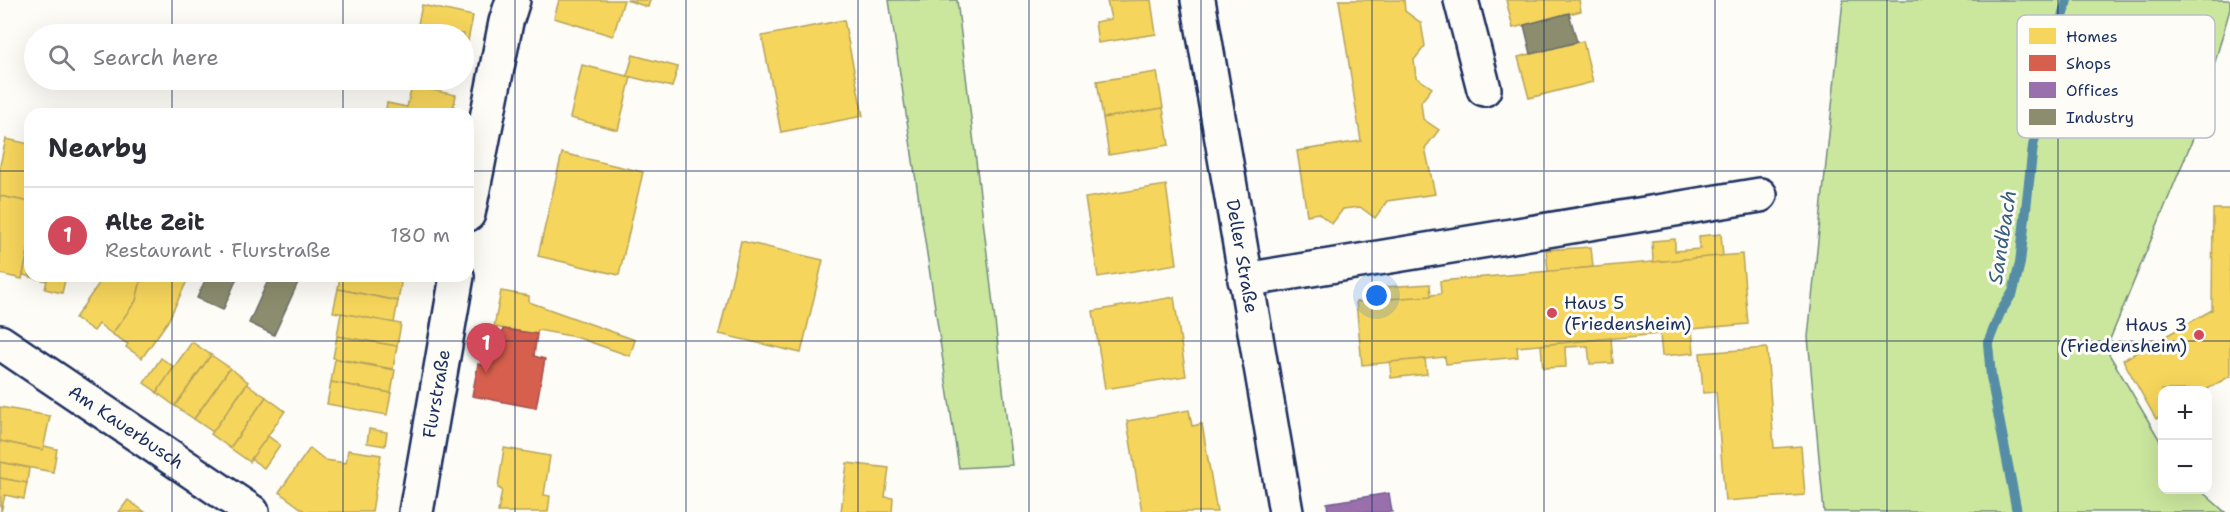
<!DOCTYPE html>
<html lang="en">
<head>
<meta charset="utf-8">
<style>
  :root { --surface:#fff; --page:#f2f2f3; --text:#2b2b33; --muted:#7c7c81; --line:#e1e1e2; --accent:#d1495b }
  body { margin:0; font-family:"Shantell Sans",sans-serif; background:var(--page); color:var(--text) }
  .controls { position:absolute; right:18px; bottom:18px; display:grid; overflow:hidden; border-radius:12px; box-shadow:0 6px 24px #0002 }
  .controls button { width:54px; height:54px; display:grid; place-items:center; padding:0; border:0; border-bottom:2px solid var(--line); background:var(--surface); color:var(--text); font:30px sans-serif }
  .you { position:absolute; left:1377px; top:296px; width:21px; height:21px; margin:-15px; border:4px solid #fff; border-radius:50%; background:#1a73e8; box-shadow:0 0 0 9px #1a73e833 }
  .badge { display:grid; place-items:center; width:39px; height:39px; border-radius:50%; background:var(--accent); color:#fff; font-size:20px; font-weight:700 }
  .pin { position:absolute; translate:-50% -50px; filter:drop-shadow(0 2px 3px #0008) }
  .pin::after { content:''; position:absolute; top:32px; width:21px; height:18px; background:inherit; clip-path:polygon(0 0,100% 0,50% 100%) }
  .list { margin:0; padding:0; list-style:none }
  h2 { display:flex; justify-content:space-between; align-items:center; height:78px; margin:0; padding:0 24px; font-size:26px }
  h2 small { font-size:20px; font-weight:400; color:var(--muted) }
  .list li { display:grid; grid-template-columns:39px 1fr auto; gap:18px; align-items:center; box-sizing:border-box; height:96px; padding:0 24px; border-top:2px solid var(--line) }
  .list b { display:block; font-size:22px; white-space:nowrap }
  .list p { margin:0; font-size:20px; white-space:nowrap; color:var(--muted) }
  .list em { font-size:20px; font-style:normal; color:var(--muted) }
  .icon { flex:none; width:33px; height:33px; fill:none; stroke:currentColor; stroke-width:2; stroke-linecap:round; stroke-linejoin:round }
  .map { position:relative; flex:none; width:2230px; height:512px; overflow:hidden }
  .search { position:absolute; background:var(--surface); box-shadow:0 6px 24px #0002; left:24px; top:24px; width:450px; height:66px; display:flex; align-items:center; gap:15px; box-sizing:border-box; padding:0 21px; border-radius:33px; color:var(--muted); font-size:22px }
  .panel { position:absolute; background:var(--surface); box-shadow:0 6px 24px #0002; left:24px; top:108px; width:450px; height:174px; border-radius:18px }
  .map>svg:first-child { display:block }
  .green { fill:#cbe79e; stroke:#738b7e; stroke-width:1.5 }
  .homes { fill:#f6d55c; stroke:#b4a35d; stroke-width:1.5 }
  .shops { fill:#d6604d; stroke:#9e5152; stroke-width:1.5 }
  .offices { fill:#9970ab; stroke:#735c94; stroke-width:1.5 }
  .industry { fill:#8c8c6e; stroke:#6a7069; stroke-width:1.5 }
  .lines { fill:none; stroke-linecap:round; stroke-linejoin:round }
  .stream { stroke:#558da6; stroke-width:10 }
  .minor-casing { stroke:#1b2f5e; stroke-width:38 }
  .major-casing { stroke:#1b2f5e; stroke-width:38 }
  .minor { stroke:#fdfcf7; stroke-width:33 }
  .major { stroke:#fdfcf7; stroke-width:33 }
  .grid { fill:none; stroke:#1b2f5e; stroke-width:1.5; stroke-opacity:0.55 }
  .poi-dot { fill:#d1495b; stroke:#fdfcf7; stroke-width:2 }
  .labels { text-anchor:middle; stroke-width:6; stroke-linejoin:round; paint-order:stroke }
  .street-label { font-size:18px; fill:#1b2f5e; stroke:#fdfcf7 }
  .poi-label { font-size:18px; fill:#1b2f5e; stroke:#fdfcf7; text-anchor:start }
  .water-label { font-size:20px; font-style:italic; fill:#385e82; stroke:#fdfcf7 }
  .key { fill:#fdfcf7; stroke:#b9bec9; stroke-width:1.5 }
  .key-label { font-size:16px; fill:#1b2f5e }
</style>
</head>
<body>
<div class="map">
<svg width="2230" height="512" viewBox="0 0 2230 512">
  <rect width="100%" height="100%" fill="#fdfcf7"/>
  <filter id="ink" filterUnits="userSpaceOnUse"><feTurbulence type="fractalNoise" baseFrequency=".0167" numOctaves="2"/><feDisplacementMap in="SourceGraphic" scale="12" xChannelSelector="R" yChannelSelector="G"/><feConvolveMatrix kernelMatrix="1 2 1 2 8 2 1 2 1" color-interpolation-filters="sRGB"/></filter>
  <g filter="url(#ink)">
    <g class="green">
      <polygon points="889,0 957,0 1012,465 959,468"/>
      <polygon points="1843,0 2230,0 2230,9 2194,136 2106,349 2162,444 2162,490 2200,490 2225,512 1824,512 1808,337"/>
    </g>
    <g class="homes">
      <polygon points="559,0 624,0 613,36 554,18"/>
      <polygon points="626,0 650,0 648,7"/>
      <polygon points="1151,0 1156,34 1098,43 1095,22 1111,19 1107,1"/>
      <polygon points="1339,0 1404,0 1405,11 1421,23 1425,46 1414,60 1416,77 1432,88 1421,102 1423,119 1439,130 1425,148 1435,194 1387,201 1375,218 1360,207 1343,209 1332,224 1318,213 1307,215 1297,151 1361,141"/>
      <polygon points="1506,0 1579,0 1581,11 1513,28"/>
      <polygon points="422,5 473,16 464,60 464,34 416,34"/>
      <polygon points="844,20 863,116 781,132 762,36"/>
      <polygon points="1583,41 1593,82 1529,98 1518,57"/>
      <polygon points="633,55 678,67 672,87 627,76"/>
      <polygon points="582,65 631,77 618,130 570,118"/>
      <polygon points="1157,72 1163,108 1103,118 1097,81"/>
      <polygon points="412,86 456,95 452,114 385,114 387,103 407,107"/>
      <polygon points="1163,108 1169,145 1109,155 1103,118"/>
      <polygon points="6,139 30,144 30,202 0,196 0,165"/>
      <polygon points="562,153 643,172 619,275 538,256"/>
      <polygon points="1166,185 1177,264 1098,277 1085,198"/>
      <polygon points="0,196 30,202 30,241 22,279 0,274"/>
      <polygon points="2213,209 2230,209 2230,376 2206,390 2162,390 2162,416 2156,419 2123,360 2212,310"/>
      <polygon points="1721,234 1723,256 1653,262 1652,241 1675,239 1675,251 1700,249 1699,236"/>
      <polygon points="741,241 823,260 801,353 719,334"/>
      <polygon points="29,247 30,276 48,276 47,281 23,275"/>
      <polygon points="1591,247 1593,267 1548,272 1546,250"/>
      <polygon points="1742,254 1748,324 1692,329 1694,353 1662,356 1660,334 1517,347 1518,357 1446,364 1445,357 1362,365 1356,302 1441,294 1440,281"/>
      <polygon points="48,276 66,276 62,293 45,289"/>
      <polygon points="98,276 142,276 136,301 112,334 99,324 94,331 75,318 102,279"/>
      <polygon points="142,276 176,276 187,281 168,321 142,358 126,347 128,344 112,334 136,301"/>
      <polygon points="340,276 402,277 398,301 338,289"/>
      <polygon points="1430,284 1431,296 1385,299 1384,287"/>
      <polygon points="338,289 398,301 394,323 333,312"/>
      <polygon points="501,291 529,296 529,302 635,340 630,356 576,337 538,330 537,334 494,327"/>
      <polygon points="1174,297 1186,376 1105,389 1093,311"/>
      <polygon points="341,313 401,324 397,346 337,336"/>
      <polygon points="337,336 397,346 393,369 333,358"/>
      <polygon points="1611,338 1613,363 1590,364 1588,346 1565,347 1566,367 1543,368 1541,345"/>
      <polygon points="192,342 211,355 175,406 156,392"/>
      <polygon points="1767,348 1774,448 1801,446 1805,495 1725,501 1716,392 1703,393 1700,353"/>
      <polygon points="211,355 230,368 194,419 175,406"/>
      <polygon points="161,358 174,367 157,392 144,383"/>
      <polygon points="335,359 395,370 391,393 331,382"/>
      <polygon points="1425,359 1427,374 1391,378 1390,362"/>
      <polygon points="230,368 248,382 213,432 194,419"/>
      <polygon points="331,382 391,393 387,415 327,404"/>
      <polygon points="247,384 266,397 230,448 211,434"/>
      <polygon points="266,397 285,411 250,462 230,448"/>
      <polygon points="0,407 50,416 43,450 0,441"/>
      <polygon points="1189,410 1192,426 1202,424 1217,512 1142,512 1127,421"/>
      <polygon points="369,429 387,432 385,446 367,443"/>
      <polygon points="268,436 280,445 264,468 251,459"/>
      <polygon points="0,441 43,450 44,446 57,449 53,472 0,462"/>
      <polygon points="310,448 325,460 346,463 348,450 381,455 372,512 306,512 279,492"/>
      <polygon points="504,448 550,456 544,495 550,496 548,512 498,512 502,490 498,488"/>
      <polygon points="0,462 29,468 27,483 0,478"/>
      <polygon points="847,463 889,468 885,497 893,498 892,512 841,512"/>
      <polygon points="0,478 27,483 24,499 5,495 1,512"/>
      <polygon points="128,500 145,512 119,512"/>
    </g>
    <polygon class="shops" points="503,329 537,334 534,356 545,359 536,408 472,396 478,364 487,366 489,355 497,356"/>
    <polygon class="offices" points="1389,493 1392,512 1328,512 1327,503"/>
    <g class="industry">
      <polygon points="1569,13 1577,42 1531,54 1524,25"/>
      <polygon points="207,276 238,276 223,310 197,298"/>
      <polygon points="270,276 301,276 274,335 249,323"/>
    </g>
    <g class="lines">
      <polyline class="stream" points="2017,512 1991,377 1988,343 2000,313 2013,292 2020,263 2033,146 2067,0"/>
      <g class="minor-casing">
        <g id="minor">
          <path id="s1" d="M1198 0 1286 512"/>
          <polyline points="1461,0 1484,89"/>
          <polyline points="1245,280 1760,195"/>
          <path id="s2" d="M0 342 252 512"/>
        </g>
      </g>
      <g class="major-casing">
        <g id="major">
          <polyline points="468,214 506,22 513,0"/>
          <path id="s3" d="M416 512 457 276"/>
        </g>
      </g>
      <use href="#minor" class="minor"/>
      <use href="#major" class="major"/>
    </g>
  </g>
  <path class="grid" d="M172 0V34M343 0V34M515 0V512M686 0V512M858 0V512M1029 0V512M1201 0V512M1372 0V512M1544 0V512M1715 0V512M1887 0V512M2058 0V512M172 80V114M343 80V114M0 171H30M468 171H2230M172 276V512M343 276V512M0 341H2230"/>
  <g class="poi-dot">
    <circle cx="1552" cy="313" r="6"/>
    <circle cx="2199" cy="335" r="6"/>
  </g>
  <g class="labels">
    <g class="street-label">
      <text dy="6" stroke="none"><textPath href="#s1" startOffset="260">Deller Straße</textPath></text>
      <text dy="6" stroke="none"><textPath href="#s3" startOffset="120">Flurstraße</textPath></text>
      <text dy="6" stroke="none"><textPath href="#s2" startOffset="152">Am Kauerbusch</textPath></text>
    </g>
    <g class="poi-label">
      <text x="1564" y="309">Haus 5<tspan x="1564" dy="21">(Friedensheim)</tspan></text>
      <text x="2187" y="331" text-anchor="end">Haus 3<tspan x="2187" dy="21">(Friedensheim)</tspan></text>
    </g>
    <g class="water-label">
      <text transform="translate(2002 237) rotate(-81)" y="7">Sandbach</text>
    </g>
  </g>
  <rect x="2017" y="15" width="198" height="123" rx="9" class="key"/>
  <rect x="2029" y="28" width="27" height="16" fill="#f6d55c"/>
  <rect x="2029" y="55" width="27" height="16" fill="#d6604d"/>
  <rect x="2029" y="82" width="27" height="16" fill="#9970ab"/>
  <rect x="2029" y="109" width="27" height="16" fill="#8c8c6e"/>
  <g class="key-label">
    <text x="2066" y="42">Homes</text>
    <text x="2066" y="69">Shops</text>
    <text x="2066" y="96">Offices</text>
    <text x="2066" y="123">Industry</text>
  </g>
</svg>
<div class="controls">
<button>+</button>
<button>−</button>
</div>
<div class="you"></div>
<div class="pin badge" style="left:486px;top:373px">1</div>
<div class="search"><svg class="icon" aria-label="search" viewBox="0 0 24 24"><circle cx="10" cy="10" r="6"/><path d="M15 15l6 6"/></svg>Search here</div>
<section class="panel">
<h2>Nearby<small></small></h2>
<ul class="list">
<li><span class="badge">1</span><div><b>Alte Zeit</b><p>Restaurant · Flurstraße</p></div><em>180 m</em></li>
</ul>
</section>
</div>
</body>
</html>
